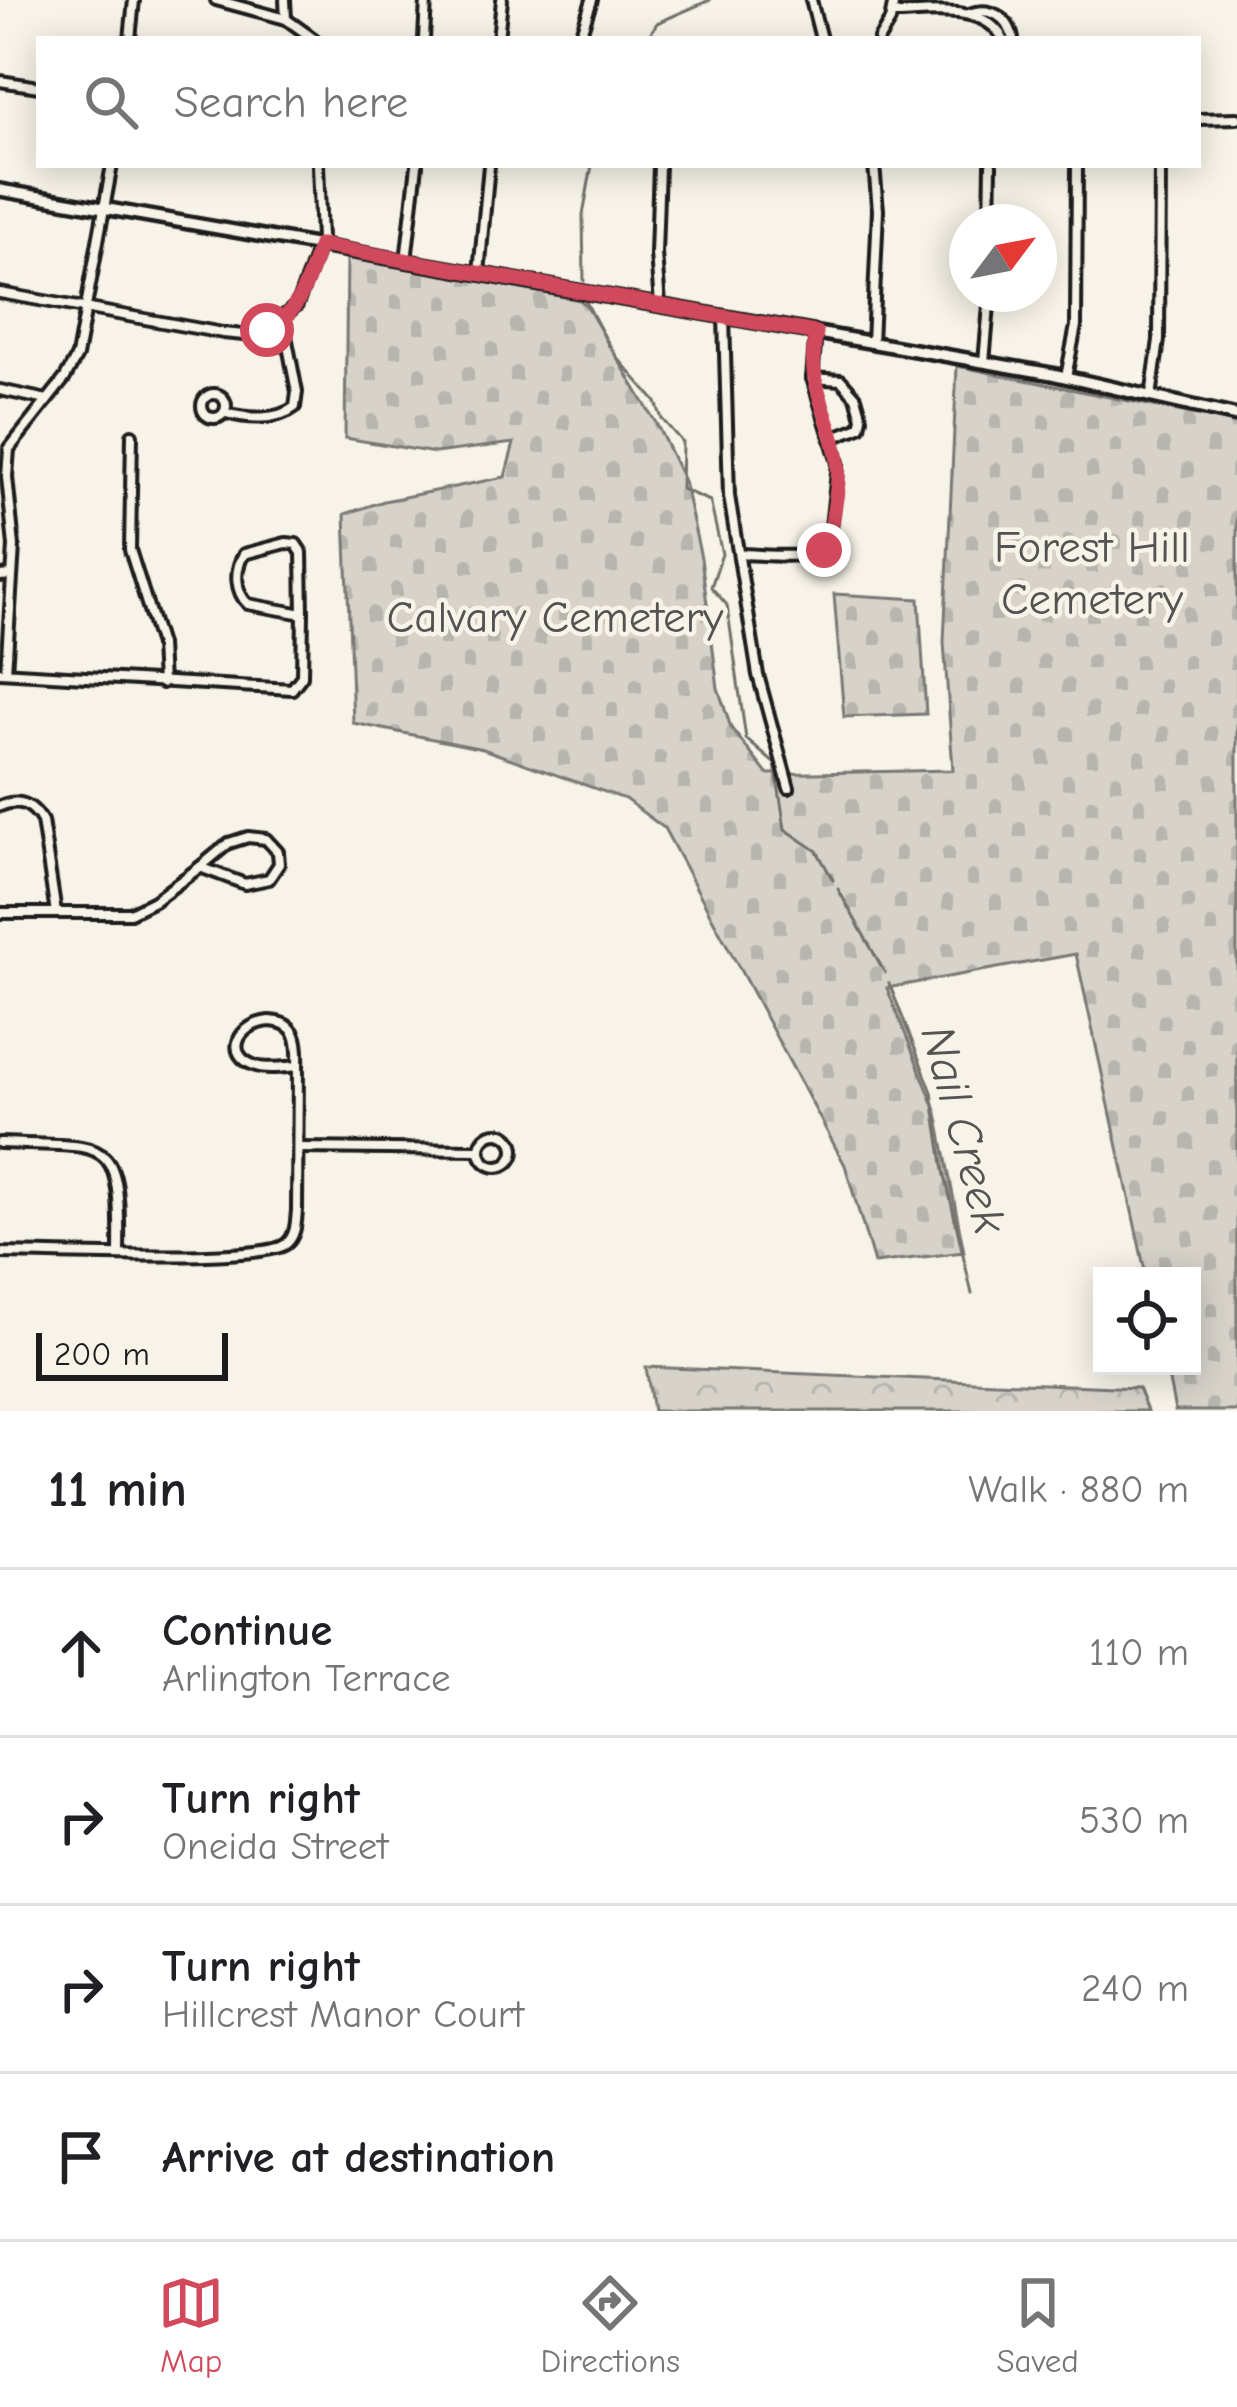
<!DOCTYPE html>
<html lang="en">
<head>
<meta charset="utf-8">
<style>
  :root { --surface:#fff; --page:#f2f2f2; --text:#202124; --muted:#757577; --line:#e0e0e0; --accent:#d1495b }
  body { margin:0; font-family:"Comic Neue",sans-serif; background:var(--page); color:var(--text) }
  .controls { position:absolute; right:36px; bottom:36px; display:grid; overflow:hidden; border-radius:0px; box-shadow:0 6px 30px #0003 }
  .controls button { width:108px; height:108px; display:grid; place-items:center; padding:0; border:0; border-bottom:3px solid var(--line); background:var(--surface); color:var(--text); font:60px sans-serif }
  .compass { position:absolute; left:949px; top:204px; width:108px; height:108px; border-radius:50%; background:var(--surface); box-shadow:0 6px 30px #0003; rotate:58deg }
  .scale { position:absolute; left:36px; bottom:30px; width:192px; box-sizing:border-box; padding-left:12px; border:6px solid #1c1c1c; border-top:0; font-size:33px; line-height:42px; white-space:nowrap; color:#1c1c1c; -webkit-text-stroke:9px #f7f3e8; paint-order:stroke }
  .stop { position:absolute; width:36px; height:36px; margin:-27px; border:9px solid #d1495b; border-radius:50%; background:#fff }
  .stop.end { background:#d1495b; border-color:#fff; box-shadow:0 3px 12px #0008 }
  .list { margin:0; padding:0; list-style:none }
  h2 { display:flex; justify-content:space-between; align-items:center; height:156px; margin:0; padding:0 48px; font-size:51px }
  h2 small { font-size:39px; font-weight:400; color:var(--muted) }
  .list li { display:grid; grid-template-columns:78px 1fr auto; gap:36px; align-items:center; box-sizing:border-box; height:168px; padding:0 48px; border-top:3px solid var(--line) }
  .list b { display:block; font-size:45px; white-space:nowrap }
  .list p { margin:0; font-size:39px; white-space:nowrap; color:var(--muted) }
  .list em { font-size:39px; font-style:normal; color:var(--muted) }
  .icon { flex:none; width:66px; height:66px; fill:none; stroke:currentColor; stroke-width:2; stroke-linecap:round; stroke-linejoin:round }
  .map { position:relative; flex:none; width:1237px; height:1411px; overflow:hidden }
  .search { position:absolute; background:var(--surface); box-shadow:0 6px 30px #0003; left:36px; right:36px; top:36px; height:132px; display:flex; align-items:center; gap:30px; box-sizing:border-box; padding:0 42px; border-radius:0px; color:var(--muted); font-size:45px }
  .sheet { height:828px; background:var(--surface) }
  nav { display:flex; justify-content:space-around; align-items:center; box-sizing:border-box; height:168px; border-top:3px solid var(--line); background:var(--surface); font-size:33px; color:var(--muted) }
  nav a { display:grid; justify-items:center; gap:6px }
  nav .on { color:var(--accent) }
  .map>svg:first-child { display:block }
  .cemetery { fill:url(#cemetery-stones); stroke:#7a7874; stroke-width:3 }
  .park { fill:url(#park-crowns); stroke:#7a7874; stroke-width:3 }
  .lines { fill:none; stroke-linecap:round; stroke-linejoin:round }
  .stream { stroke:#72716c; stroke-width:3 }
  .minor-casing { stroke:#1c1c1c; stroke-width:16 }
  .tertiary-casing { stroke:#1c1c1c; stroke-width:18 }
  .minor { stroke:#f7f3e8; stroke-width:8 }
  .tertiary { stroke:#f7f3e8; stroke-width:9 }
  .route { stroke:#d1495b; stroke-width:15 }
  .labels { text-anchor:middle; stroke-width:9; stroke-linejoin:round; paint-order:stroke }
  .park-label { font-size:45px; fill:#545351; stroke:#f7f3e8 }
  .water-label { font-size:48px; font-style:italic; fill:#565452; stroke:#f7f3e8 }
</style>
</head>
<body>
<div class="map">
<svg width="1237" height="1411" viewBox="0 0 1237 1411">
  <defs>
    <pattern id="cemetery-stones" width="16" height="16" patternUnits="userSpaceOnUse" patternTransform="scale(3)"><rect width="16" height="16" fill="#d7d3cb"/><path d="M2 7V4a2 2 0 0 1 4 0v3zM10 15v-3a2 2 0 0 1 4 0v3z" fill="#b8b5ae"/></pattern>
    <pattern id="park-crowns" width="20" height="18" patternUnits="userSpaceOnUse" patternTransform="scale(3)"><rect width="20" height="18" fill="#d7d3cb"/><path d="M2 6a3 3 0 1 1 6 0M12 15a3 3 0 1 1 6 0" fill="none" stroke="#b8b5ae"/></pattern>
  </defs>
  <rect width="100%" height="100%" fill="#f7f3e8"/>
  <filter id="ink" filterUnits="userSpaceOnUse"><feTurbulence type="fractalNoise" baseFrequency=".00833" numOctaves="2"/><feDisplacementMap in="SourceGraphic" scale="24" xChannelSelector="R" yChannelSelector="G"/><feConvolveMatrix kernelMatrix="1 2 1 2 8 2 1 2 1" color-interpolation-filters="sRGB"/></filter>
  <g filter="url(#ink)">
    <g class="cemetery">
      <polygon points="347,256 580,300 587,307 656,423 684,481 701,558 718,688 731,728 767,774 953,770 944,642 957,366 1237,423 1237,1411 1175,1411 1166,1366 1192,1366 1192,1276 1146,1276 1076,954 887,988 937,1113 964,1252 874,1263 845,1165 664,828 625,799 483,749 353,723 345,514 384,501 505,477 514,443 435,453 345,438"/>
      <polygon points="834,594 919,599 926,714 844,717"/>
    </g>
    <polygon class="park" points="646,1367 1138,1388 1147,1411 653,1411"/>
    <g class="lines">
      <g class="stream">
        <polyline points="647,39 657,23 710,0"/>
        <polyline points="584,281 583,215 592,165"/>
        <polyline points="585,300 609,346"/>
        <polyline points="615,355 656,402 662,419 682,442 681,489 710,501 722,554 711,587 727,605 746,739 775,764 785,829 817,851 833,880"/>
        <polyline points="838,889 885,973"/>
        <polyline points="889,983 932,1092 944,1171 972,1294"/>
      </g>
      <g class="minor-casing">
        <g id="minor">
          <polyline points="216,0 286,19 314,39"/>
          <polyline points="285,0 286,19"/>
          <polyline points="811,0 821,39"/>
          <path d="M892 14C927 14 984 2 1003 39"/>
          <path d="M969 14C990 6 1009 17 1013 39"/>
          <polyline points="581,33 592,0"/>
          <polyline points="130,39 134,0"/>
          <polyline points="424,39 426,0"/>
          <polyline points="498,39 502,0"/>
          <polyline points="879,39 890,21 894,0"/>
          <polyline points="0,81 39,87"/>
          <polyline points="1198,119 1237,118"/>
          <polyline points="659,165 656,254 660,305"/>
          <polyline points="990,222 991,165"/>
          <polyline points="406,261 417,165"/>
          <polyline points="479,273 489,165"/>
          <polyline points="0,293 223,333 244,335 267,330 297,305 321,239 318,165"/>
          <polyline points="724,317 729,496 758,675 789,788"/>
          <polyline points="872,343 878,210 874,165"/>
          <polyline points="984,362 990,294"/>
          <polyline points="1066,377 1076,326 1077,165"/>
          <polyline points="812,378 841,380 856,397 862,418 860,427 832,438"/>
          <polyline points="0,390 47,400"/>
          <circle cx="214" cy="406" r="12"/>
          <polyline points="1151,397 1159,340 1160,165"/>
          <path d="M226 413C248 419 277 421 295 407L297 392 283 320"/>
          <polyline points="132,435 130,550 160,645 162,683"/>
          <path d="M286 543 296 544 302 553 303 614 248 604C235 592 234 570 244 554Z"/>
          <path d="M739 554C766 554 808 562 829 545L838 463 812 378 816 333"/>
          <polyline points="0,576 12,575"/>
          <polyline points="0,672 292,689 302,676 303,614"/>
          <polyline points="6,672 14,546 7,477 9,449 65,378 77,356 112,165"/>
          <path d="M0 806C19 798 32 804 42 821L56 913"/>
          <polygon points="248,837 266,839 278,852 279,864 269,879 245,884 200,867 229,843"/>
          <polyline points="0,913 130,913 154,901 200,867"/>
          <path d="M269 1021C298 1022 299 1041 298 1066 285 1067 268 1070 256 1066 223 1055 238 1024 269 1021Z"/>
          <circle cx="497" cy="1150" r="17"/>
          <path d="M0 1143C108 1148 121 1131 119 1253"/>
          <polyline points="299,1148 478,1150"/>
          <path d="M0 1253C43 1253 263 1263 286 1244 296 1236 296 1222 297 1210L298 1066"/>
        </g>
      </g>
      <g class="tertiary-casing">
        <polyline id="tertiary" points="0,190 1052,374 1237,416"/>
      </g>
      <use href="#minor" class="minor"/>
      <use href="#tertiary" class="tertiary"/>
    </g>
  </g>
  <g class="lines" filter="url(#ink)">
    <path class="route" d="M267 330C301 313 308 278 320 245L816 333C805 387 831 411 838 461 841 484 831 520 829 545L824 550"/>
  </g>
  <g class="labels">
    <g class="park-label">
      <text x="1092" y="562">Forest Hill<tspan x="1092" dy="52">Cemetery</tspan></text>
      <text x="555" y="632">Calvary Cemetery</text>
    </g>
    <g class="water-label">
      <text transform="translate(965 1129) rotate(75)" y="17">Nail Creek</text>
    </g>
  </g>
</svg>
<div class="controls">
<button><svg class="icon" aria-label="locate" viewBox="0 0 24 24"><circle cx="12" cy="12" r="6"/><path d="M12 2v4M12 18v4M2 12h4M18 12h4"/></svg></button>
</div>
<svg class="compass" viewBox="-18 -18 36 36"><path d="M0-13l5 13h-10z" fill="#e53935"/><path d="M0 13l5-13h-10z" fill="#757577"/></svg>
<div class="scale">200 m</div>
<div class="stop" style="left:267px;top:330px"></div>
<div class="stop end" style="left:824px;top:550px"></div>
<div class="search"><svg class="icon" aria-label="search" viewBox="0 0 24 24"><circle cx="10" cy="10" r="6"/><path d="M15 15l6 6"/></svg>Search here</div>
</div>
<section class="sheet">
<h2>11 min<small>Walk · 880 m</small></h2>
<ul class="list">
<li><svg class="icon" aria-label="ahead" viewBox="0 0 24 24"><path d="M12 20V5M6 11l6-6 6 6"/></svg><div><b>Continue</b><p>Arlington Terrace</p></div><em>110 m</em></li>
<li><svg class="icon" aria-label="right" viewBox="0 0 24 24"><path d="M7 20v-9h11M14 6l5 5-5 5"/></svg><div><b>Turn right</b><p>Oneida Street</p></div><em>530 m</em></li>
<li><svg class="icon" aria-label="right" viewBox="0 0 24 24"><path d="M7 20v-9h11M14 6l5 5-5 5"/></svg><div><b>Turn right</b><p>Hillcrest Manor Court</p></div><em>240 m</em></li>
<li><svg class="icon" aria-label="arrive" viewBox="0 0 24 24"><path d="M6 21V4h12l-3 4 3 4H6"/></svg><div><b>Arrive at destination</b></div></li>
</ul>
</section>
<nav>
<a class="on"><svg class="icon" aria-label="map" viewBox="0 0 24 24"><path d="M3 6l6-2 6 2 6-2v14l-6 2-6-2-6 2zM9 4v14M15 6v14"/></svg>Map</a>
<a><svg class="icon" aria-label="directions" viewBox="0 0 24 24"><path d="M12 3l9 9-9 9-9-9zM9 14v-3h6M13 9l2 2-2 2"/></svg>Directions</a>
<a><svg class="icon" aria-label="saved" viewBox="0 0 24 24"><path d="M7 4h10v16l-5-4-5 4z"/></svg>Saved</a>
</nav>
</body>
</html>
